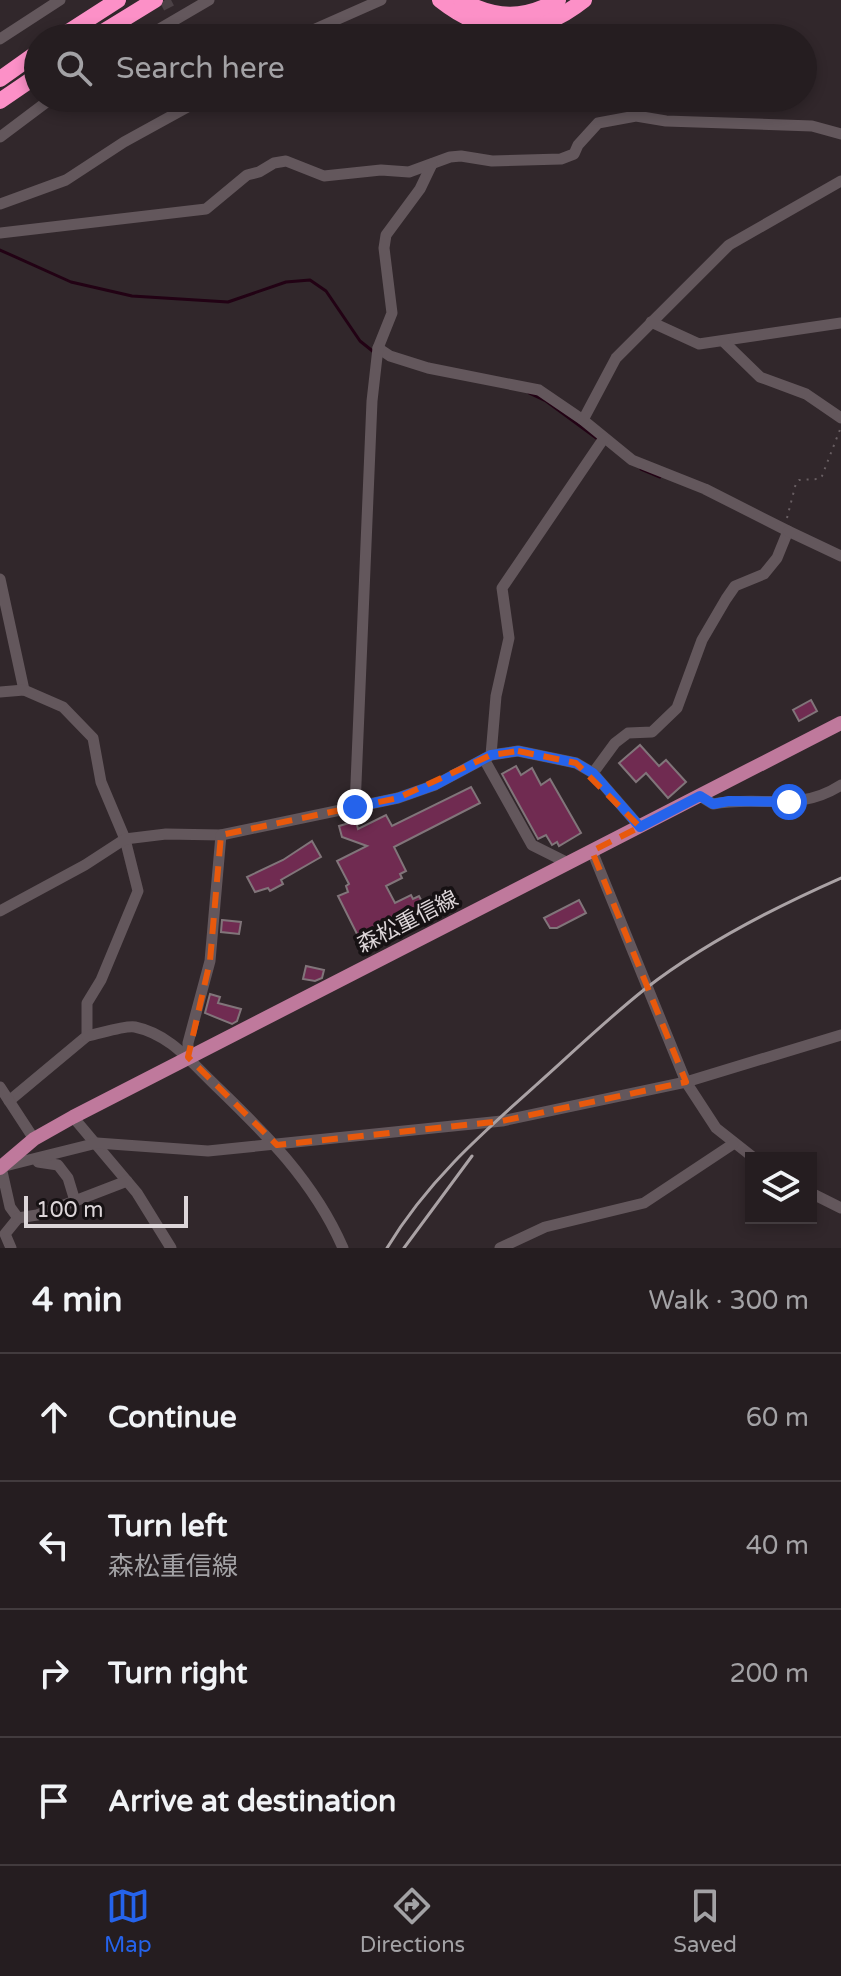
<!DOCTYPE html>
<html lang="en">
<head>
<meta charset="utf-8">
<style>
  :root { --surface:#251d20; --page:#312a2d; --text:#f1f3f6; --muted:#a3a2a5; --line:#423b3e; --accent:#2563eb }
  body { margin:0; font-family:"Varela Round","Noto Sans JP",sans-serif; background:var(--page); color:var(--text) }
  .controls { position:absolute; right:24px; bottom:24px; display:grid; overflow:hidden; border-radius:0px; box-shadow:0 4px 12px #0003 }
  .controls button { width:72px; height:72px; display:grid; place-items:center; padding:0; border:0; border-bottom:2px solid var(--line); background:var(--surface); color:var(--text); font:40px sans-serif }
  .scale { position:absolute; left:24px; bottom:20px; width:164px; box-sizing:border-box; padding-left:8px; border:4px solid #ddd6d9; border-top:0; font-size:22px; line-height:28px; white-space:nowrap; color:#ddd6d9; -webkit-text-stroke:6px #161113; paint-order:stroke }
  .stop { position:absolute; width:24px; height:24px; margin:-18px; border:6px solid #2563eb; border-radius:50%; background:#fff }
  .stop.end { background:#2563eb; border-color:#fff; box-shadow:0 2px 8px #0008 }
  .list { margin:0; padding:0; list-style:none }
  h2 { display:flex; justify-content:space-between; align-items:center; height:104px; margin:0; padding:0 32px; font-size:34px }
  h2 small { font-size:26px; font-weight:400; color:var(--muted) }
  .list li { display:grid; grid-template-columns:52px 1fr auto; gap:24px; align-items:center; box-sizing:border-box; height:128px; padding:0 32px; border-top:2px solid var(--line) }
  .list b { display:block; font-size:30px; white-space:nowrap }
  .list p { margin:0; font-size:26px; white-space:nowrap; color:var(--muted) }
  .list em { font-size:26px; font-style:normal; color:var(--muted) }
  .icon { flex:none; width:44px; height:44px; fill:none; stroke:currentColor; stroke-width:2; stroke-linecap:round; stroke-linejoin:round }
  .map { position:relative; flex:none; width:841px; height:1248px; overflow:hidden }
  .search { position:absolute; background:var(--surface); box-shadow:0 4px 12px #0003; left:24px; right:24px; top:24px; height:88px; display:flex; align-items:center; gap:20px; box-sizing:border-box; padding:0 28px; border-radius:44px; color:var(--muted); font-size:30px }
  .sheet { height:616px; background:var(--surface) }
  nav { display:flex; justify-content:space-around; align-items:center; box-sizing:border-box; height:112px; border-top:2px solid var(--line); background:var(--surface); font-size:22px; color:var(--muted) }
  nav a { display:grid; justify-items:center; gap:4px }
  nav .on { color:var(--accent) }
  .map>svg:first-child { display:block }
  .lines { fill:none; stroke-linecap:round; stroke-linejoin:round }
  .stream { stroke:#220214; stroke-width:3 }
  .building { fill:#702b51; stroke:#81757a; stroke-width:2 }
  .minor-tunnel { stroke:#4b4145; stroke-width:11; stroke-dasharray:11 5.5; stroke-linecap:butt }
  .path { stroke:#685e62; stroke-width:2; stroke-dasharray:2 6; stroke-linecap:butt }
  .minor { stroke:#63575c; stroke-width:11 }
  .major { stroke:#bf799c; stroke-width:14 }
  .highway { stroke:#fc90c7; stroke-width:16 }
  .rail { stroke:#aaa2a5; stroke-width:3 }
  .route { stroke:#2563eb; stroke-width:10 }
  .marked { fill:none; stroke:#e8590c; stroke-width:6; stroke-dasharray:16 10; stroke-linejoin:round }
  .labels { text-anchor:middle; stroke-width:7; stroke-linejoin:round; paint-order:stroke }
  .street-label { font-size:22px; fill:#ddd6d9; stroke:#161113 }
</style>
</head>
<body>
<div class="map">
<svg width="841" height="1248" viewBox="0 0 841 1248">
  <rect width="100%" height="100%" fill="#31272b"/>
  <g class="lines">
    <g class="stream">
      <polyline points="0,250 71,282 132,296 228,302 286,282 310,280 326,291 360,341 375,353"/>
      <polyline points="529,393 546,401 599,440"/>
      <polyline points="641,469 660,477"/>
    </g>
  </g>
  <g class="building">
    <polygon points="811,700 817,711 799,721 793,710"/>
    <polygon points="640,745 659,766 666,760 686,782 668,798 646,773 636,782 619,763"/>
    <polygon points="516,766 521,775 532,768 541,785 550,779 581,833 559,846 557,842 552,845 546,835 538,839 502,774"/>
    <polygon points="471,787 480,803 394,847 406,871 400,874 402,878 386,886 395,903 411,895 413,899 419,896 426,909 361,942 338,896 348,892 346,886 349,884 337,861 367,846 342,837 339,826 356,821 358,829 386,815 392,826"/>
    <polygon points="312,841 321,857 281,880 283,884 270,891 268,888 255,892 247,877 283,860"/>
    <polygon points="579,900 586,913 557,928 550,928 544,918"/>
    <polygon points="222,920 241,922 239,934 221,932"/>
    <polygon points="306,966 324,970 322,978 315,981 303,979"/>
    <polygon points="210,994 220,997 218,1003 241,1009 237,1021 232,1024 205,1013"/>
  </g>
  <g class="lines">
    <polyline class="minor-tunnel" points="165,0 169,8"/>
    <polyline class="path" points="787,518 796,483 799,480 819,479 822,476 841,427"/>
    <g class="minor">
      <polyline points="144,38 209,0"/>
      <polyline points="295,38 381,0"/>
      <polyline points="0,39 60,0"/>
      <polyline points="0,137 52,98"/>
      <polyline points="0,204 66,180 124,142 204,98"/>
      <polyline points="0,233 206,209 247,175 259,172 274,163 286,161 324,176 381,170 409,172 450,157 461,156 492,161 561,159 574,154 578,145 598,123 636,116 666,121 812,126 841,134"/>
      <polyline points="651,322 699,344 841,323"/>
      <polyline points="724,342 760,377 806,394 841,418"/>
      <polyline points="378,348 390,356 428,368 539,390 583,420 632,460 705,489 788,531 777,558 764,574 735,586 726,599 702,640 677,708 652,732 628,733 615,743 593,773"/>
      <polyline points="583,420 616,358 729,245 841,181"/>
      <polyline points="788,531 841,556"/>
      <polyline points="0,579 24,690"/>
      <polyline points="0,692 24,690 63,707 93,738 101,782 125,839 138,891 101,980 87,1003 87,1036 9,1101"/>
      <polyline points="491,755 496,696 509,638 502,588 604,438"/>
      <polyline points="484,759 532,845 568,863"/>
      <path d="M700 796 713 804C760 795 798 813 841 785"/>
      <polyline points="355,807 372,401 378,348 392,313 384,248 386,235 420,189 432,164"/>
      <polyline points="592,851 686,1082 716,1128 754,1158"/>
      <polyline points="0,911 85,865 125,839 166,834 221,835 398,798 435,785 491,755 518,751 576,763 593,773 640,827"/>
      <path d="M87 1036C99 1034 125 1025 135 1027 169 1034 190 1061 214 1084 265 1133 314 1181 343 1248"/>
      <polyline points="188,1057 188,1043 210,961 221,835"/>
      <polyline points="0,1087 34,1139"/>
      <polyline points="73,1117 137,1193 171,1248"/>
      <polyline points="38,1162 58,1165 68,1178 75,1201 127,1181"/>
      <polyline points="1,1167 97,1143 208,1151 502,1121 686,1082 841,1035"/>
      <polyline points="1,1167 10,1207 18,1218 5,1234 11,1248"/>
      <polyline points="811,1193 841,1208"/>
      <polyline points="18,1218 37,1215 75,1201"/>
      <polyline points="500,1248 545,1227 644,1203 733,1144"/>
    </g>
    <polyline class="major" points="0,1168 34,1139 73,1117 841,723"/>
    <g class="highway">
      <path d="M440 0C488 38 536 38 584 0"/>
      <path d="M461 0C494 19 525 20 558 0"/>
      <polyline points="59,38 118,0"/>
      <polyline points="93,38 155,0"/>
      <polyline points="0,79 38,52"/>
      <polyline points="0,101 38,75"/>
    </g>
    <g class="rail">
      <path d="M387 1248C426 1183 479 1136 535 1086 571 1054 606 1020 645 989 704 943 773 908 841 878"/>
      <polyline points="404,1248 472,1156"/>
    </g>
  </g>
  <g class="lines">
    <polyline class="route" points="355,807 398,798 435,785 491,755 518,751 576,763 593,773 640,827 700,796 713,804 729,801 789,802"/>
  </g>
  <path class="marked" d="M518 751 576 763 640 827 592 851 686 1082 502 1121 277 1145 188 1057 210 961 221 835 398 798 491 755Z"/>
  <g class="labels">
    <g class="street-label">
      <text transform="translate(407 921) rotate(-27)" y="8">森松重信線</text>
    </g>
  </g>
</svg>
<div class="controls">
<button><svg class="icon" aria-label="layers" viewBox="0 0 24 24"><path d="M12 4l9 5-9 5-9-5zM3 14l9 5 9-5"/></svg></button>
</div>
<div class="scale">100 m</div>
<div class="stop" style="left:789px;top:802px"></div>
<div class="stop end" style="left:355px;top:807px"></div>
<div class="search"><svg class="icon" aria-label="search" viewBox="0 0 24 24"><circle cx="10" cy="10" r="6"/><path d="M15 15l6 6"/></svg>Search here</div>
</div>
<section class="sheet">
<h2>4 min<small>Walk · 300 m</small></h2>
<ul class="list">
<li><svg class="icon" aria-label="ahead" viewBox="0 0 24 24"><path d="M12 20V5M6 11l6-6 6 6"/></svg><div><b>Continue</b></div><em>60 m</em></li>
<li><svg class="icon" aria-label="left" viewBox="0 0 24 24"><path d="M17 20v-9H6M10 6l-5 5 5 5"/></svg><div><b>Turn left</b><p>森松重信線</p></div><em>40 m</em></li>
<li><svg class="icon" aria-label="right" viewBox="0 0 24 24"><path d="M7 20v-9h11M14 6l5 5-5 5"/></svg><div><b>Turn right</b></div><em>200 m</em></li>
<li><svg class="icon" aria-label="arrive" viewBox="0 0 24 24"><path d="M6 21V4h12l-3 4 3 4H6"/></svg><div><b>Arrive at destination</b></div></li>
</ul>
</section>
<nav>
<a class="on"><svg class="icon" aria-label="map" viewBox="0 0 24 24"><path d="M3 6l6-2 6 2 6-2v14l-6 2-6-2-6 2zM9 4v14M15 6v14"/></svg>Map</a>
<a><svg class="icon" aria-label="directions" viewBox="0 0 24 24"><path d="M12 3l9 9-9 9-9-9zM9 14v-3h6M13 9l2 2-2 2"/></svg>Directions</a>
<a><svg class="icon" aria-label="saved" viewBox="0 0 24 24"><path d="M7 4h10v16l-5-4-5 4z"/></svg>Saved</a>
</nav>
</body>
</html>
